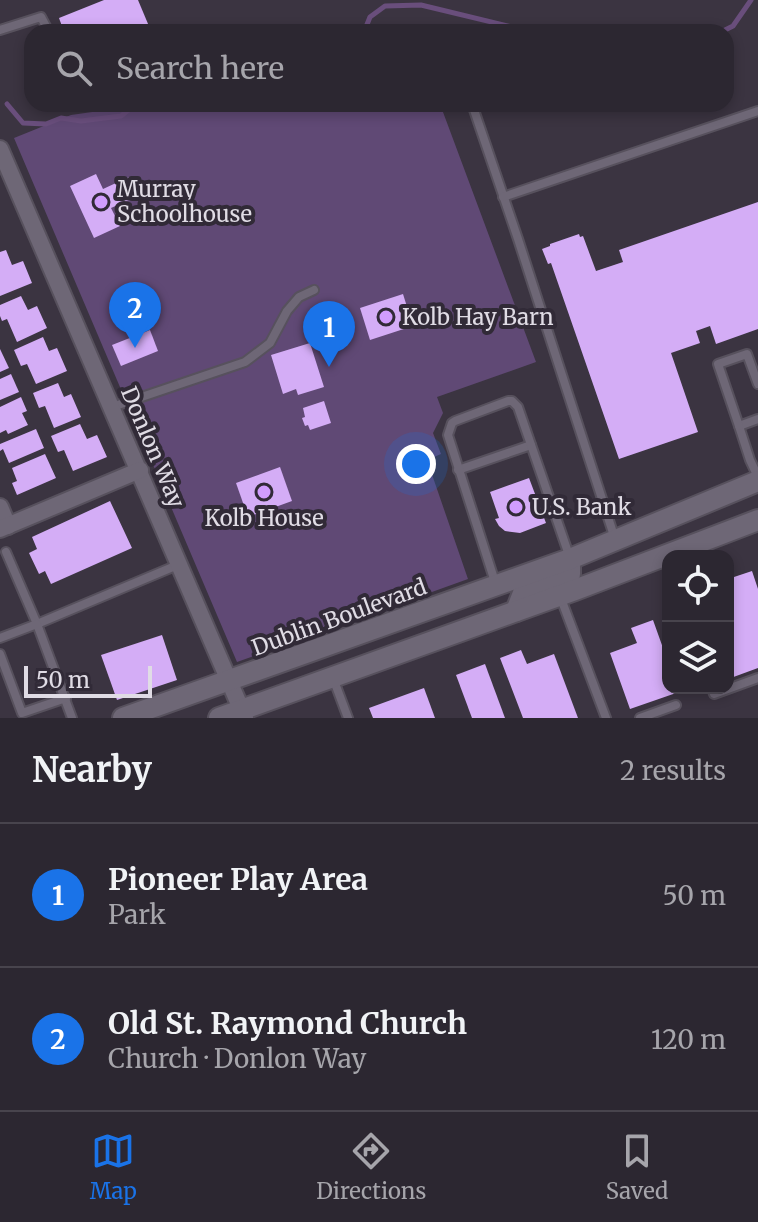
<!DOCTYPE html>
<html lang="en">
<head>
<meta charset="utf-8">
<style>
  :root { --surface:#2c2731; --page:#342f39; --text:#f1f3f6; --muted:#a6a5ab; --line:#48444d; --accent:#1a73e8 }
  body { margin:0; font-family:Merriweather,serif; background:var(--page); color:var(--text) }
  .controls { position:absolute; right:24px; bottom:24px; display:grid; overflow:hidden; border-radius:16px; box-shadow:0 4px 12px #0003 }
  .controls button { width:72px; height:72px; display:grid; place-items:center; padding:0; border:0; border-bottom:2px solid var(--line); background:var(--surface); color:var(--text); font:40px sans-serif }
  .scale { position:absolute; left:24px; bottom:20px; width:128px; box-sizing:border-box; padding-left:8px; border:4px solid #e0dce5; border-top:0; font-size:22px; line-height:28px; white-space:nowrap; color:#e0dce5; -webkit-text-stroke:6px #312a37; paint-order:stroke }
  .you { position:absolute; left:416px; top:464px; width:28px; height:28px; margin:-20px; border:6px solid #fff; border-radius:50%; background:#1a73e8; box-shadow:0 0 0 12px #1a73e833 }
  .badge { display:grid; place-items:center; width:52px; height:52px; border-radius:50%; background:var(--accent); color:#fff; font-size:26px; font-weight:700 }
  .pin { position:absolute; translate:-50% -66px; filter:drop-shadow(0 2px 4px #0008) }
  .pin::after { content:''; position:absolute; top:42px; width:28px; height:24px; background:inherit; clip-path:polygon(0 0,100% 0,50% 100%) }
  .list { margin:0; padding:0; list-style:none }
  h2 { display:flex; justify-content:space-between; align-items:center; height:104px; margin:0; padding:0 32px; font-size:34px }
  h2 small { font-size:26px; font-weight:400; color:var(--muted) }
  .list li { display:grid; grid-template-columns:52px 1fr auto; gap:24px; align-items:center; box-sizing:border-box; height:144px; padding:0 32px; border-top:2px solid var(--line) }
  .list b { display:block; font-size:30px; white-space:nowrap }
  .list p { margin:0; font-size:26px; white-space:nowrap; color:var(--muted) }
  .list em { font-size:26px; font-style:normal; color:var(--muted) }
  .icon { flex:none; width:44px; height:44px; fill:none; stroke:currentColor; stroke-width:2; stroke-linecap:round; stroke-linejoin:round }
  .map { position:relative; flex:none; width:758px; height:718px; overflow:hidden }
  .search { position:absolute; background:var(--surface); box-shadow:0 4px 12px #0003; left:24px; right:24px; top:24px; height:88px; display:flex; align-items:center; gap:20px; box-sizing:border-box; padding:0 28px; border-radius:24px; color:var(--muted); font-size:30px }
  .sheet { height:392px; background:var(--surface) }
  nav { display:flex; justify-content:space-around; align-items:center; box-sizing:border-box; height:112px; border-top:2px solid var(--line); background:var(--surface); font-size:22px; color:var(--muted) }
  nav a { display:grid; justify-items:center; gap:4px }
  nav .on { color:var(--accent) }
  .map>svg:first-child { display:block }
  .green { fill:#604975 }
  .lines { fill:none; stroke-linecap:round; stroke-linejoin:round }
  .stream { stroke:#694e7c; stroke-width:5 }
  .building { fill:#d4adf6 }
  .service-casing { stroke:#57515d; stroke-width:12 }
  .minor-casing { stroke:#57515d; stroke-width:20 }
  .tertiary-casing { stroke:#57515d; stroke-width:24 }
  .service { stroke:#6e6776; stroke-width:8 }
  .minor { stroke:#6e6776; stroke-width:16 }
  .tertiary { stroke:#6e6776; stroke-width:20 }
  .poi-dot { fill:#d19dfe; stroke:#312a37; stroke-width:3 }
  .labels { text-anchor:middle; stroke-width:8; stroke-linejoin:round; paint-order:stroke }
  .poi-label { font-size:22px; fill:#e0dce5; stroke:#312a37; text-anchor:start }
  .street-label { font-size:22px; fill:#e0dce5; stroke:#312a37 }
</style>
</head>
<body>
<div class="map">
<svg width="758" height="718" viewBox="0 0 758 718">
  <rect width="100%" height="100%" fill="#3b3441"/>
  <polygon class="green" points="148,104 440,104 536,362 437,397 443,413 433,433 441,454 427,460 468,579 237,662 14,138 71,115"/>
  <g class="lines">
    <g class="stream">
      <polyline points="364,32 370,17 385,6 421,5 533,32"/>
      <polyline points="721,32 733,26 751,0"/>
      <polyline points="7,104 23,123 46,124 61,118 81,121 121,116 136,104"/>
    </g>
  </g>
  <g class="building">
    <polygon points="104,0 138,0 151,31 64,32 59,18"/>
    <polygon points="96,174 103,189 129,177 138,196 111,208 120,226 94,238 70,186"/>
    <polygon points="758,202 758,329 716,344 710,326 696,331 700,343 671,353 698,432 619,459 551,263 548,264 542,249 550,246 550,244 579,234 580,237 583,236 596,271 623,262 619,250"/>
    <polygon points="6,250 12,265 23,261 32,283 0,296 0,252"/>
    <polygon points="403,294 413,326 370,340 360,308"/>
    <polygon points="21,296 28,310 37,306 47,328 17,342 7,319 2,321 0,316 0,305"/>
    <polygon points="150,330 158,351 121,366 112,345"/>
    <polygon points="43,337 49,351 57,348 67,371 36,384 27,364 21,366 14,350"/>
    <polygon points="310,343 324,387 298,395 296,389 283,394 271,355"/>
    <polygon points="0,349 9,368 0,372"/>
    <polygon points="11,374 19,392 0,400 0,379"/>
    <polygon points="58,383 64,397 71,394 81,417 54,428 45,406 39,408 33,393"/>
    <polygon points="21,397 27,411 22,413 28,425 8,434 6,430 0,433 0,407"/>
    <polygon points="324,401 331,423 310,430 308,425 305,426 302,418 305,417 303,408"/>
    <polygon points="80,424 87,439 97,435 107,457 73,471 64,450 58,452 51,436"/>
    <polygon points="36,429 44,448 9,463 3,449 0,451 0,444"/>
    <polygon points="45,454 56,478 17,495 12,483 17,481 12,468"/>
    <polygon points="280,467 292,501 248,517 236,483"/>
    <polygon points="529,478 546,523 520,533 505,531 499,526 495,519 499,518 490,492"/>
    <polygon points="110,501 132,548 51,584 45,571 39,574 29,553 37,549 32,537"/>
    <polygon points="752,571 758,589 758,668 728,679 728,579"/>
    <polygon points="653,620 668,662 668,688 677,688 679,692 630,709 610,653 637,643 631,628"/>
    <polygon points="162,635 177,680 117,700 101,655"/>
    <polygon points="521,650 527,664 554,654 578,718 523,718 500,658"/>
    <polygon points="485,664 505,718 472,718 456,675"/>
    <polygon points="424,688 435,718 373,718 369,708"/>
  </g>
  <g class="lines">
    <g class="service-casing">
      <g id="service">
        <polyline points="0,30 41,17 49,32"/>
        <polyline points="472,104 518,239 615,539"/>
        <polyline points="503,197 758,111"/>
        <polyline points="112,407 245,362 270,343 287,311 299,297 314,290"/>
        <polyline points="758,419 739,426 750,460 758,477"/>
        <polyline points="739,426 718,364 747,354 758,384"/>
        <polyline points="458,470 531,445"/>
        <polyline points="6,552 37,624 180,564"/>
        <polyline points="496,585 448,435 452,423 455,421 508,401 512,401 518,407 570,558"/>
        <polyline points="560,596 606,718"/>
        <polyline points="0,638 37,624 72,718"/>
        <polyline points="0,654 22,713 66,698"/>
        <polyline points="333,678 348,718"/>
        <polyline points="712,688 714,694 758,678"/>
        <polyline points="640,718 676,705"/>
      </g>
    </g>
    <g class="minor-casing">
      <g id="minor">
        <polyline points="0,149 245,718"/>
        <polyline points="0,507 8,526"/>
        <polyline points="0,529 140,470"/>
      </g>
    </g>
    <g class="tertiary-casing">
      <g id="tertiary">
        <polyline points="516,611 523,593 570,574 570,559"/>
        <polyline points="123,718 570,559 758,481"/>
        <polyline points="219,718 575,590 758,520"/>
      </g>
    </g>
    <use href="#service" class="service"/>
    <use href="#minor" class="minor"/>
    <use href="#tertiary" class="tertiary"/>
  </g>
  <g class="poi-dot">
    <circle cx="101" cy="202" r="8"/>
    <circle cx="386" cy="317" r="8"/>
    <circle cx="264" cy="492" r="8"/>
    <circle cx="516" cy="507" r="8"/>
  </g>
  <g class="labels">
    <g class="poi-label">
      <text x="117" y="197">Murray<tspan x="117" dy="25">Schoolhouse</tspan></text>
      <text x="402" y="325">Kolb Hay Barn</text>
      <text x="532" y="515">U.S. Bank</text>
      <text x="264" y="526" text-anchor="middle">Kolb House</text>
    </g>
    <g class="street-label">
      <text transform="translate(153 447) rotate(67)" y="8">Donlon Way</text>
      <text transform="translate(339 617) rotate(-20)" y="8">Dublin Boulevard</text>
    </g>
  </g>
</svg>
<div class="controls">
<button><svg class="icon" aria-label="locate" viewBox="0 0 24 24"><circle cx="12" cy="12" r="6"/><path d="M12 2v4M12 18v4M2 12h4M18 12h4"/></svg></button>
<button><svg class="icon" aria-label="layers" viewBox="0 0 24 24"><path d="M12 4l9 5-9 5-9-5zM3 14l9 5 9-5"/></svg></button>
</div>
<div class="scale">50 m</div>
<div class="you"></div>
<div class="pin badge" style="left:329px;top:367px">1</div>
<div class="pin badge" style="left:135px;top:348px">2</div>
<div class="search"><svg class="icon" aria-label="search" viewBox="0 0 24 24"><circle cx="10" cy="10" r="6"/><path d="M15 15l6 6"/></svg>Search here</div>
</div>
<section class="sheet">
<h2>Nearby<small>2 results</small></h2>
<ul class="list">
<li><span class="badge">1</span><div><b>Pioneer Play Area</b><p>Park</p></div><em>50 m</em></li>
<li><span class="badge">2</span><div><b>Old St. Raymond Church</b><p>Church · Donlon Way</p></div><em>120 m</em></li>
</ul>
</section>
<nav>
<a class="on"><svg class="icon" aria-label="map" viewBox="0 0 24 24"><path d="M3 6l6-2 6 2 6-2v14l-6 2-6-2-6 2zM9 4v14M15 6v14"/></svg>Map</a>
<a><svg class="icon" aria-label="directions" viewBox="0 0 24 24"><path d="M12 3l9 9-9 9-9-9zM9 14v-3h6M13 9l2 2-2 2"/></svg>Directions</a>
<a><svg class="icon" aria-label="saved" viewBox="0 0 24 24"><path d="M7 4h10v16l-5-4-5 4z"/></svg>Saved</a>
</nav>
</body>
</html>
